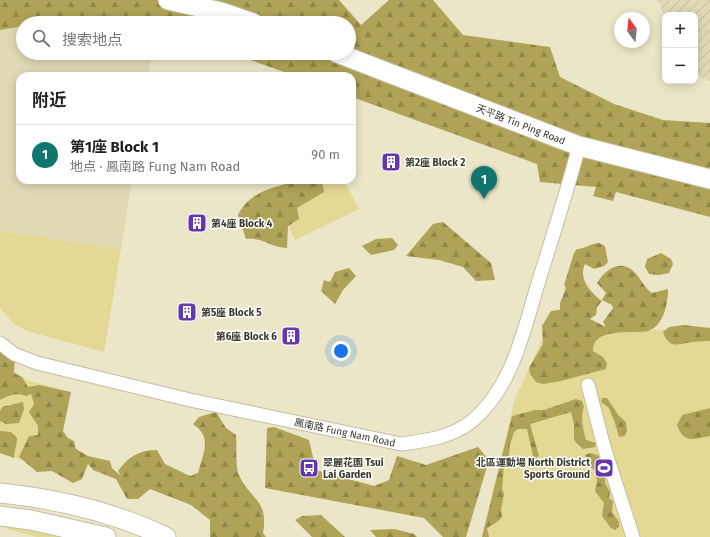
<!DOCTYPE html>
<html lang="zh">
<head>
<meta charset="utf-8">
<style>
  :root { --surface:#fff; --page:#f2f2f2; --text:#202124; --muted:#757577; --line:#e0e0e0; --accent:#0f766e }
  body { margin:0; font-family:"Fira Sans","Noto Sans SC",sans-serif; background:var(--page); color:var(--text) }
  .controls { position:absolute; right:12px; top:12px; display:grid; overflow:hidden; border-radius:8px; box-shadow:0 2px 10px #0003 }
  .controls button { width:36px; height:36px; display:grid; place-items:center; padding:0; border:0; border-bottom:1px solid var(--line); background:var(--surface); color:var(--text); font:20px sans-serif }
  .compass { position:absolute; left:614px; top:12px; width:36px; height:36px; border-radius:50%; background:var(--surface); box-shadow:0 2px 10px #0003; rotate:345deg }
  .you { position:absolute; left:341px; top:351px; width:14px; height:14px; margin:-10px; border:3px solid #fff; border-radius:50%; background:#1a73e8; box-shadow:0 0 0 6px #1a73e833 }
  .badge { display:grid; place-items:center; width:26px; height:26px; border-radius:50%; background:var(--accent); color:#fff; font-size:13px; font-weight:700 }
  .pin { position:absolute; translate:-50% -33px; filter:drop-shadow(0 1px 2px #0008) }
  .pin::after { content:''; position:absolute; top:21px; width:14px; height:12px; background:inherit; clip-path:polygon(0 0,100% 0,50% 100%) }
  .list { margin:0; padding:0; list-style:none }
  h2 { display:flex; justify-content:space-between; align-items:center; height:52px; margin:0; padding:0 16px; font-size:17px }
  h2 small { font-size:13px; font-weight:400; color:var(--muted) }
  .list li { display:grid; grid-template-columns:26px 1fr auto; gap:12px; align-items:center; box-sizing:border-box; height:60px; padding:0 16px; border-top:1px solid var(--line) }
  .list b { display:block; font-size:15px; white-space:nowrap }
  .list p { margin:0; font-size:13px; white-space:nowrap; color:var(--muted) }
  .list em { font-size:13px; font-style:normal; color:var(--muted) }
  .icon { flex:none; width:22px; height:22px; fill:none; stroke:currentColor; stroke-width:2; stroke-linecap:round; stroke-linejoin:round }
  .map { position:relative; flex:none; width:710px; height:537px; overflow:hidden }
  .search { position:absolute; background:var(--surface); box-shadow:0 2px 10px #0003; left:16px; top:16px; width:340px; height:44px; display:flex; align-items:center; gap:10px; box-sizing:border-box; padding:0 14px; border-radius:22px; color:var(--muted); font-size:15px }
  .panel { position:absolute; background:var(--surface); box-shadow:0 2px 10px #0003; left:16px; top:72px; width:340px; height:112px; border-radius:12px }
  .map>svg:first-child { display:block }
  .built { fill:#e0d9b4 }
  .industrial { fill:url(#industrial-furrows) }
  .green { fill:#e4d895 }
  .forest { fill:url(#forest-firs) }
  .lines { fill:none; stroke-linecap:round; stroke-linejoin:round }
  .street-casing { stroke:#c3bea1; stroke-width:15 }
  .secondary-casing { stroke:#c3bea1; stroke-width:21 }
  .street { stroke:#fff; stroke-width:13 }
  .secondary { stroke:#fff; stroke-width:19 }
  .labels { text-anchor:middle; stroke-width:3; stroke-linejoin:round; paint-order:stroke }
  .street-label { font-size:10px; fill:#39372b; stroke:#fff }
  .poi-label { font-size:10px; font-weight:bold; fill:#39372b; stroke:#fff; text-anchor:start }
</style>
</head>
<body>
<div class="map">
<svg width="710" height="537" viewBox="0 0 710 537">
  <defs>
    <pattern id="industrial-furrows" width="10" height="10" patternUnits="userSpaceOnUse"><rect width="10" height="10" fill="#e0d9b4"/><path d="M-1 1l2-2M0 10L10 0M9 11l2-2" fill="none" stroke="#c1bb9b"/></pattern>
    <pattern id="forest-firs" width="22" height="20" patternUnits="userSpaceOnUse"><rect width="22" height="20" fill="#b0a357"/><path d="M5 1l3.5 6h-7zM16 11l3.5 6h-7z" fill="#908648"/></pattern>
  </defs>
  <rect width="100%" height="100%" fill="#ebe6c7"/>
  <polygon class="built" points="0,13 108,23 23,23 23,53 152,53 148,76 20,76 20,180 132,180 121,249 0,231"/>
  <polygon class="industrial" points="658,0 710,0 710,81 695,74 695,15 665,15 665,19"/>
  <g class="green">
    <polygon points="329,180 344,180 359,209 295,240 278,204"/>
    <polygon points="0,231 121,249 104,352 27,331 14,324 0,308"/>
    <polygon points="556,309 586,317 607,328 625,331 690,329 710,331 710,537 482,537 515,399"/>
    <polygon points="0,363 27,380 59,389 28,462 0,453"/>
    <polygon points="4,525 38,531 61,537 37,537 4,528"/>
  </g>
  <g class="forest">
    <polygon points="0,0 339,0 361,25 389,0 433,0 463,35 550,47 560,77 614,104 663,120 710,123 710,217 616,192 613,201 593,196 596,187 540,182 537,164 352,97 352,76 295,76 231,53 349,53 349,23 47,22 23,23 23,26 0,30"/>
    <path d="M300 180H322L324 192 297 208 299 219 288 226 287 248C269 247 264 237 246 239L238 215C250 190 277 187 300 180Z"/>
    <polygon points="443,222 491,263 495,280 476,281 463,267 439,260 406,256 433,224"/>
    <polygon points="392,238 398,245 394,250 371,255 362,246 376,239"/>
    <path d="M599 243 605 246 608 262 604 266 594 269 585 264C578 279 591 293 602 301L597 307 596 315 590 319 606 327 603 322 613 308 612 305 602 300 606 293 597 283C604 271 618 259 632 270 641 277 643 287 652 293L668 289C668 303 664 326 648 331 633 334 592 327 593 351L603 357 607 363 606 369 561 381 543 384 536 382 530 374 529 368 543 344 542 326 551 311 560 310V303L566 288 564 285 574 253 577 249C585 249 589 244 599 243Z"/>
    <polygon points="661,253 671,259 673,264 669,273 659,275 649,274 645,267 647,259"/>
    <polygon points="349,268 356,276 343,290 335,304 321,291 324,280 330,282 335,272"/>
    <path d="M683 325 710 328V341C704 341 699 341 693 342 679 344 669 350 663 332L669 327Z"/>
    <path d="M0 350 15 359 14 373 22 377 28 387 39 385 71 392 63 431 68 438 74 441 76 449 88 456 110 461 112 468 121 476 118 471C128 457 139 450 157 450L165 464 190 476 198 473C203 453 213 438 193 424L199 417 216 412 226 428 236 435C237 445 235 467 239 475 250 500 269 499 263 533L266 537H210V520L191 505 150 489 138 499H127L116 479 93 470 88 464 82 479 73 483 52 471 37 472 19 457 29 436 38 435V426L29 412 34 404 31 394 26 396C16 392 9 395 0 400Z"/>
    <polygon points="602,398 607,398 619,416 626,422 627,431 625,436 619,437 615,423 609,408 601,402"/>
    <path d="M576 399 582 401 584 407C580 418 583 428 586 440L596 443 595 447 583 449 574 440V424L571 412 530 424 539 456 534 460 527 429H518L514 432 510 444 509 455 504 465 502 489 504 494 501 509 502 517 497 522 487 528 489 537H482L512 416 535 410H544Z"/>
    <polygon points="23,402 24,409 19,423 6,424 0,421 0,411 2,407"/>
    <path d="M710 408V436C692 439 684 444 677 425L682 415Z"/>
    <polygon points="274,427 309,440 316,470 374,486 389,480 397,456 426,465 478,447 489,460 466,537 443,537 424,518 265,488 267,428"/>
    <path d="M0 431 11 432 17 438C17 446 14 450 14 458L0 453Z"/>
    <polygon points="590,453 598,455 601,461 599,466 605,476 605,483 610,492 609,498 613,501 612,512 619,522 619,527 615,530 611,528 602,516 604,503 595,491 597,480 595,471 590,466 585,455"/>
    <polygon points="321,515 345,537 312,537 295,520 302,516"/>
    <polygon points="394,529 414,534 417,537 376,537 370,530"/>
  </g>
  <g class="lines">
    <g class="street-casing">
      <g id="street">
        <path d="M0 343 14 354 37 363 190 400 401 444C425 441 453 437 472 421 513 387 524 329 539 280 553 236 567 191 579 146"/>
        <polyline points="588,385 604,447 633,537"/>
      </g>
    </g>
    <g class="secondary-casing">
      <g id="secondary">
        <polyline points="168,0 221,12 253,23"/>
        <polyline points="337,53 579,146 710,179"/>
        <path d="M0 493C57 499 114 512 166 537"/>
        <polyline points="0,516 31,520 106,537"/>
      </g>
    </g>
    <use href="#street" class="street"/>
    <use href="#secondary" class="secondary"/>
  </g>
  <defs>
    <g id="building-square" transform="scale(1)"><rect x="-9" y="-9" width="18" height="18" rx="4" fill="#6537af" stroke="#fff"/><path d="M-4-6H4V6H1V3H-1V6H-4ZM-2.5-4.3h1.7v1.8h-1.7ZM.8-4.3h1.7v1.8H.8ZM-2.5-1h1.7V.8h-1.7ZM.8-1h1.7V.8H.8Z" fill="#fff"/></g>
    <g id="bus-square" transform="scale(1)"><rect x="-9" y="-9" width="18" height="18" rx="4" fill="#6537af" stroke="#fff"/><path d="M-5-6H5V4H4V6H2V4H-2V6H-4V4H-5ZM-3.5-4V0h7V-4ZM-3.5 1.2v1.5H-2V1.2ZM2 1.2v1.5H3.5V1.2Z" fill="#fff"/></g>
    <g id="stadium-square" transform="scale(1)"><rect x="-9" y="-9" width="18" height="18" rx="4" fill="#6537af" stroke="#fff"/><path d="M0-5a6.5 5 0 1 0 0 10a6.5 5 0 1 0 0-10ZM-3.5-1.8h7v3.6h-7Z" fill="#fff"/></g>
  </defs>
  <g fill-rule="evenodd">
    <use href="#building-square" x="391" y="162"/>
    <use href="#building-square" x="197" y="223"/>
    <use href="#building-square" x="187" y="312"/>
    <use href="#building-square" x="291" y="336"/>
    <use href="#bus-square" x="309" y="468"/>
    <use href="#stadium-square" x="604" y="468"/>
  </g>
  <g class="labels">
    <g class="street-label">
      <text transform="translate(521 124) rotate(21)" y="4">天平路 Tin Ping Road</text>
      <text transform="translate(345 432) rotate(12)" y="4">鳳南路 Fung Nam Road</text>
    </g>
    <g class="poi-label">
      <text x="405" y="166">第2座 Block 2</text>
      <text x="211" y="227">第4座 Block 4</text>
      <text x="201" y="316">第5座 Block 5</text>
      <text x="277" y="340" text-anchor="end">第6座 Block 6</text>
      <text x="323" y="466">翠麗花園 Tsui<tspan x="323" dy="12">Lai Garden</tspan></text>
      <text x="590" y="466" text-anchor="end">北區運動場 North District<tspan x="590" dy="12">Sports Ground</tspan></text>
    </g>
  </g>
</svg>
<div class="controls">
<button>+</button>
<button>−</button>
</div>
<svg class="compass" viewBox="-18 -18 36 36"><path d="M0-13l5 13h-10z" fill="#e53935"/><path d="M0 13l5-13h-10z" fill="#757577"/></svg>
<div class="you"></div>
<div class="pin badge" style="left:484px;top:199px">1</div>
<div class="search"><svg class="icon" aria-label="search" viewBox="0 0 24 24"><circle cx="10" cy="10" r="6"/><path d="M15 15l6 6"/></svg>搜索地点</div>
<section class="panel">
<h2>附近<small></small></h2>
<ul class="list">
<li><span class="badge">1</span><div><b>第1座 Block 1</b><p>地点 · 鳳南路 Fung Nam Road</p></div><em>90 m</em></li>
</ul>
</section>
</div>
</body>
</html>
